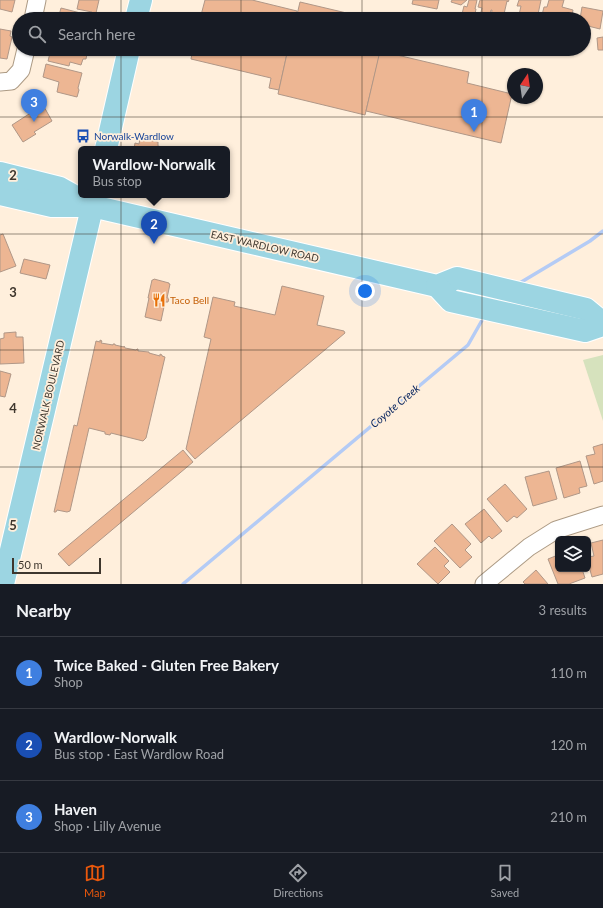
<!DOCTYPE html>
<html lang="en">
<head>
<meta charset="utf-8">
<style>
  :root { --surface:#171b24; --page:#242831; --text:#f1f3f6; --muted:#9ea1a6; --line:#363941; --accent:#ea580c }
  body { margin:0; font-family:Lato,sans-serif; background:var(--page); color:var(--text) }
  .controls { position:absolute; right:12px; bottom:12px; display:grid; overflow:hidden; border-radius:6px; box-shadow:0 1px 3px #0004 }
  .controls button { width:36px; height:36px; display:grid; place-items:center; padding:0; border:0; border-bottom:1px solid var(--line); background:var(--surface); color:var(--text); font:20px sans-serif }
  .compass { position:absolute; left:507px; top:68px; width:36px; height:36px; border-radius:50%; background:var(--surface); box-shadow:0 1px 3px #0004; rotate:13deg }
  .scale { position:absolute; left:12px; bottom:10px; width:89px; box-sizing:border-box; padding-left:4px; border:2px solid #3e362d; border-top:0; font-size:11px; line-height:14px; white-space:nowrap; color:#3e362d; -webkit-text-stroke:3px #ffefdc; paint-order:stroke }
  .you { position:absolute; left:365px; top:291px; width:14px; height:14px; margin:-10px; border:3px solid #fff; border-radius:50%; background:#1a73e8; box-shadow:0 0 0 6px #1a73e833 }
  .badge { display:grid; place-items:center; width:26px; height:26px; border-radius:50%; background:var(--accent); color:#fff; font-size:13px; font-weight:700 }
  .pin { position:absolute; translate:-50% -33px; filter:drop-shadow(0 1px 2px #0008) }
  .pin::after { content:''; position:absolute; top:21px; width:14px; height:12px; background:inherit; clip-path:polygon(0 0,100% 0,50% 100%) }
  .popup { position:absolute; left:78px; top:146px; width:152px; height:52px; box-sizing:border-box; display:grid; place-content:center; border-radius:6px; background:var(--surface); filter:drop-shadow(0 1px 3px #0005); font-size:13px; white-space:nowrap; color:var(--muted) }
  .popup b { font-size:15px; color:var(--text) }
  .popup::after { content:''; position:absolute; left:50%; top:100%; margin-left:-8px; border:8px solid transparent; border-top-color:var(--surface) }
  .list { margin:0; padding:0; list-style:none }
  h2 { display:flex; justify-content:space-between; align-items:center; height:52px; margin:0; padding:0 16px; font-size:17px }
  h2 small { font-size:13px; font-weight:400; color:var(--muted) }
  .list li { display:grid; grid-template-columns:26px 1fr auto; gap:12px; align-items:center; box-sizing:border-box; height:72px; padding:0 16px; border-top:1px solid var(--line) }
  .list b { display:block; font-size:15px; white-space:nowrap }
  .list p { margin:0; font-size:13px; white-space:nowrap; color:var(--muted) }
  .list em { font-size:13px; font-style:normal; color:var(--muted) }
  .icon { flex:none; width:22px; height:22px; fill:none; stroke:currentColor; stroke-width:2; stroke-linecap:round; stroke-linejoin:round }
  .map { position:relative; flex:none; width:603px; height:584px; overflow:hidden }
  .search { position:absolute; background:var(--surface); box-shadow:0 1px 3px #0004; left:12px; right:12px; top:12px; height:44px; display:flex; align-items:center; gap:10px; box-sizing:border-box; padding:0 14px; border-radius:22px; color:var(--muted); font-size:15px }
  .sheet { height:268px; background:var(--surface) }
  nav { display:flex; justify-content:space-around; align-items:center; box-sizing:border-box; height:56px; border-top:1px solid var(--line); background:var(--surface); font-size:11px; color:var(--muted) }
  nav a { display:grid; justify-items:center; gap:2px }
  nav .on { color:var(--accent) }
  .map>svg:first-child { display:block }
  .green { fill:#d6e2bd }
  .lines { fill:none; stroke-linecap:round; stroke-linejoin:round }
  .stream { stroke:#b4cbf5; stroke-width:3.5 }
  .building { fill:#edb693; stroke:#b09787 }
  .minor-casing { stroke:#ac9a84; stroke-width:19 }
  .major-casing { stroke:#fff; stroke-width:24 }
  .minor { stroke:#fff; stroke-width:17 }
  .major { stroke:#9cd5e2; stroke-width:22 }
  .grid { fill:none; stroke:#3e362d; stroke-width:1; stroke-opacity:0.55 }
  .labels { text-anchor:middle; stroke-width:3.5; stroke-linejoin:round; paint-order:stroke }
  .transit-label { font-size:10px; fill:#164399; stroke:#ffefdc; text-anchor:start }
  .street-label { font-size:10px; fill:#3e362d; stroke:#ffefdc }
  .food-label { font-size:10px; fill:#c56008; stroke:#ffefdc; text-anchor:start }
  .water-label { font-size:11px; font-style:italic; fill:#0a2660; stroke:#ffefdc }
  .grid-label { font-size:13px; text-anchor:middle; font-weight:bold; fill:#3e362d; stroke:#ffefdc; stroke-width:3.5; stroke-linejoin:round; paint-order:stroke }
</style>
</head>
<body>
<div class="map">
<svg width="603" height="584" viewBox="0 0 603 584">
  <rect width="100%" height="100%" fill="#ffefdc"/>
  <polygon class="green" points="603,355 603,421 583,360"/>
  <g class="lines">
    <g class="stream">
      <polyline points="518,284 590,241 603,231"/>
      <polyline points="183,584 468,345 485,315"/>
    </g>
  </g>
  <g class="building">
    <polygon points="0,0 15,0 12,12 0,9"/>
    <polygon points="79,0 99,0 96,13 94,13 94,14 92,13 92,12 77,9"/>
    <polygon points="205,0 252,0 297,11 296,19 200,19"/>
    <polygon points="413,0 439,0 437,9 412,4"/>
    <polygon points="452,0 467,0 461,5 451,2"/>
    <polygon points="469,0 477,0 475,9 476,9 474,19 461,18 464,6 467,7"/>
    <polygon points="480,0 509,0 508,2 507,1 504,14 500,13 499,19 491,18 492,10 491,10 490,14 481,12 482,8 478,7"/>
    <polygon points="519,0 541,0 537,19 519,15 521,6 517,6"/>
    <polygon points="549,0 564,0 562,7 573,10 571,19 541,19 544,7 547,7"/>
    <polygon points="300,2 372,19 296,19"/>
    <polygon points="582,7 603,11 600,29 584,25 584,19 580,19"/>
    <polygon points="61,8 92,16 91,19 58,19"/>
    <polygon points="0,29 11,31 10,36 12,37 7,59 0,58"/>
    <polygon points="603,37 603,50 598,50 597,38"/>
    <polygon points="51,49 60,50 88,49 86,59 83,59 81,65 70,62 69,66 48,61"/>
    <polygon points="193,49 288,49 279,90 269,88 271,78 191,59"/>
    <polygon points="288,49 381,49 365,115 278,94"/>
    <polygon points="380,51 469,72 467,83 512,94 501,143 366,111"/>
    <polygon points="46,64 82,73 78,88 79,90 77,97 57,92 59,82 43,77"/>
    <polygon points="43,105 52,121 34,132 36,134 23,142 12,125"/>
    <polygon points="140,138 158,142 158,146 170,149 134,149 135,143 139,144"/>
    <polygon points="3,234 16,266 0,272 0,235"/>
    <polygon points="24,259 50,265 46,279 20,273"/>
    <polygon points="154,279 169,283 169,284 170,284 167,298 169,298 168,302 165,302 161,321 145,317 149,298 148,298 152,280 153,280"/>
    <polygon points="282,286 324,296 317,325 344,331 345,333 195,459 186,449 211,339 204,337 213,297 235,302 234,306 275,315"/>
    <polygon points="16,332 16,337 23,337 24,363 0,364 0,339 4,338 4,333"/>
    <polygon points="100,340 102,341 101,343 113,345 113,344 115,344 115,345 124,347 124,346 125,348 136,350 137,349 138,349 138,351 149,352 149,353 160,356 160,354 162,355 162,356 165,357 146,438 143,441 111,433 110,435 105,434 105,432 89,428 70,511 67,512 57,510 56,512 54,512 74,425 77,426 96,341 100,342"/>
    <polygon points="0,371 11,374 5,397 0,396"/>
    <polygon points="603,444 603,481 594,484 586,456 595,454 593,447"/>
    <polygon points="183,450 193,462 69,566 58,554"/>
    <polygon points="580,461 587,486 579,488 580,493 564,498 556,468"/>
    <polygon points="549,471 557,499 533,506 525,477"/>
    <polygon points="505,484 527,509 517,518 514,516 507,522 487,499"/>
    <polygon points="484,509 502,531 492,539 489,536 481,543 465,524"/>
    <polygon points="452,524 471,544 465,550 472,557 460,568 434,541"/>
    <polygon points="603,540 603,574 592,577 588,563 588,557 594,556 591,543"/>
    <polygon points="435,547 449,561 444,566 450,572 438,584 417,564"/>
    <polygon points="558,555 558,569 582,569 585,578 569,584 558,584 548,559"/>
    <polygon points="536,570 548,584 525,584 523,582"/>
  </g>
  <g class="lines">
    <g class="minor-casing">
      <g id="minor">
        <polyline points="33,19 37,0"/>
        <polyline points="0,82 11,81 21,70 26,49"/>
        <polyline points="484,584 529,547 556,530 603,515"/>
      </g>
    </g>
    <g class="major-casing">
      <g id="major">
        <polyline points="136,19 141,0"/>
        <polyline points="106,149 129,49"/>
        <polyline points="0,173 60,188 92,206"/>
        <polyline points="0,194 52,206 92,206 437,286 457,278 586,309 603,323"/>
        <polyline points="437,286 451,301 585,331 603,325"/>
        <polyline points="3,584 95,195"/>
      </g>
    </g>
    <use href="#minor" class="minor"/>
    <use href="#major" class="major"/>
  </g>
  <path class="grid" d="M121 0V19M241 0V19M362 0V19M482 0V19M121 49V584M241 49V584M362 49V584M482 49V584M0 117H603M0 234H603M0 350H603M0 467H603"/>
  <defs>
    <g id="bus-bare" transform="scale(1.08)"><path d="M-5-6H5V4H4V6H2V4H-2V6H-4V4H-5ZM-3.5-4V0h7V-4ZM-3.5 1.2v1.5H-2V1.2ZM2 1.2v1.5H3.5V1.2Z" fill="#1a4fb4" stroke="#ffefdc" stroke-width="2.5" paint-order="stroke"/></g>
    <g id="restaurant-bare" transform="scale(1.08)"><path d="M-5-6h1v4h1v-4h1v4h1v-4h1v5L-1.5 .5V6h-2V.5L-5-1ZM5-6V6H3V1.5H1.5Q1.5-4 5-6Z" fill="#e8710a" stroke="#ffefdc" stroke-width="2.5" paint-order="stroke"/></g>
  </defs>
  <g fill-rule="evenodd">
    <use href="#bus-bare" x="83" y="136"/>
    <use href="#restaurant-bare" x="159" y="300"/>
  </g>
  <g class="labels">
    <g class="transit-label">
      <text x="94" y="140">Norwalk-Wardlow</text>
    </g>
    <g class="street-label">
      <text transform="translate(265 246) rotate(13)" y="4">EAST WARDLOW ROAD</text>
      <text transform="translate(48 395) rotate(-77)" y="4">NORWALK BOULEVARD</text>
    </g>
    <g class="food-label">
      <text x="170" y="304">Taco Bell</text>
    </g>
    <g class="water-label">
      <text transform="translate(395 406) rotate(-40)" y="4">Coyote Creek</text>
    </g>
  </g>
  <g class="grid-label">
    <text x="13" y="180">2</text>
    <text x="13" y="297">3</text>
    <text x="13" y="413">4</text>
    <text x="13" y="530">5</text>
  </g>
</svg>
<div class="controls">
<button><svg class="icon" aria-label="layers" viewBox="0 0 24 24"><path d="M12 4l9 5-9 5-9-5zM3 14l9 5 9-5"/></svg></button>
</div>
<svg class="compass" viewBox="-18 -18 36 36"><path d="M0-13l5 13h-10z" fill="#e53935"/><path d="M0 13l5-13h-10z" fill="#9ea1a6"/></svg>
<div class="scale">50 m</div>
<div class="you"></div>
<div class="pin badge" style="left:474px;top:132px;background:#3f7fe0">1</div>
<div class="pin badge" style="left:154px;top:244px;background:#1a4fb4">2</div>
<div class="popup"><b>Wardlow-Norwalk</b>Bus stop</div>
<div class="pin badge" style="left:34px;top:122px;background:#3f7fe0">3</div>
<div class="search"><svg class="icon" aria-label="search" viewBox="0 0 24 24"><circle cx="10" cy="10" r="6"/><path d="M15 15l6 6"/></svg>Search here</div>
</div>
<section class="sheet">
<h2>Nearby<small>3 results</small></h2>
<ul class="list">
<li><span class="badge" style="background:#3f7fe0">1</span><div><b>Twice Baked - Gluten Free Bakery</b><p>Shop</p></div><em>110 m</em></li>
<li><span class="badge" style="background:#1a4fb4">2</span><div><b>Wardlow-Norwalk</b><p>Bus stop · East Wardlow Road</p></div><em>120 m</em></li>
<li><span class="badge" style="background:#3f7fe0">3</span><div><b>Haven</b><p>Shop · Lilly Avenue</p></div><em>210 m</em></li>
</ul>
</section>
<nav>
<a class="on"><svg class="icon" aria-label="map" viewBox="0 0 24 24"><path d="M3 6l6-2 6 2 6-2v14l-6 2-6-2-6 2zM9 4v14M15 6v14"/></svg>Map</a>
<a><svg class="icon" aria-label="directions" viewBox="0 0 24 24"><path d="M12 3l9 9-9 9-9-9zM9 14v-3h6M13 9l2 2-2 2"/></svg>Directions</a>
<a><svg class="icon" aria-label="saved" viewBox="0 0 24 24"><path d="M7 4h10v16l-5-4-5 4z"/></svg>Saved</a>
</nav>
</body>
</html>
